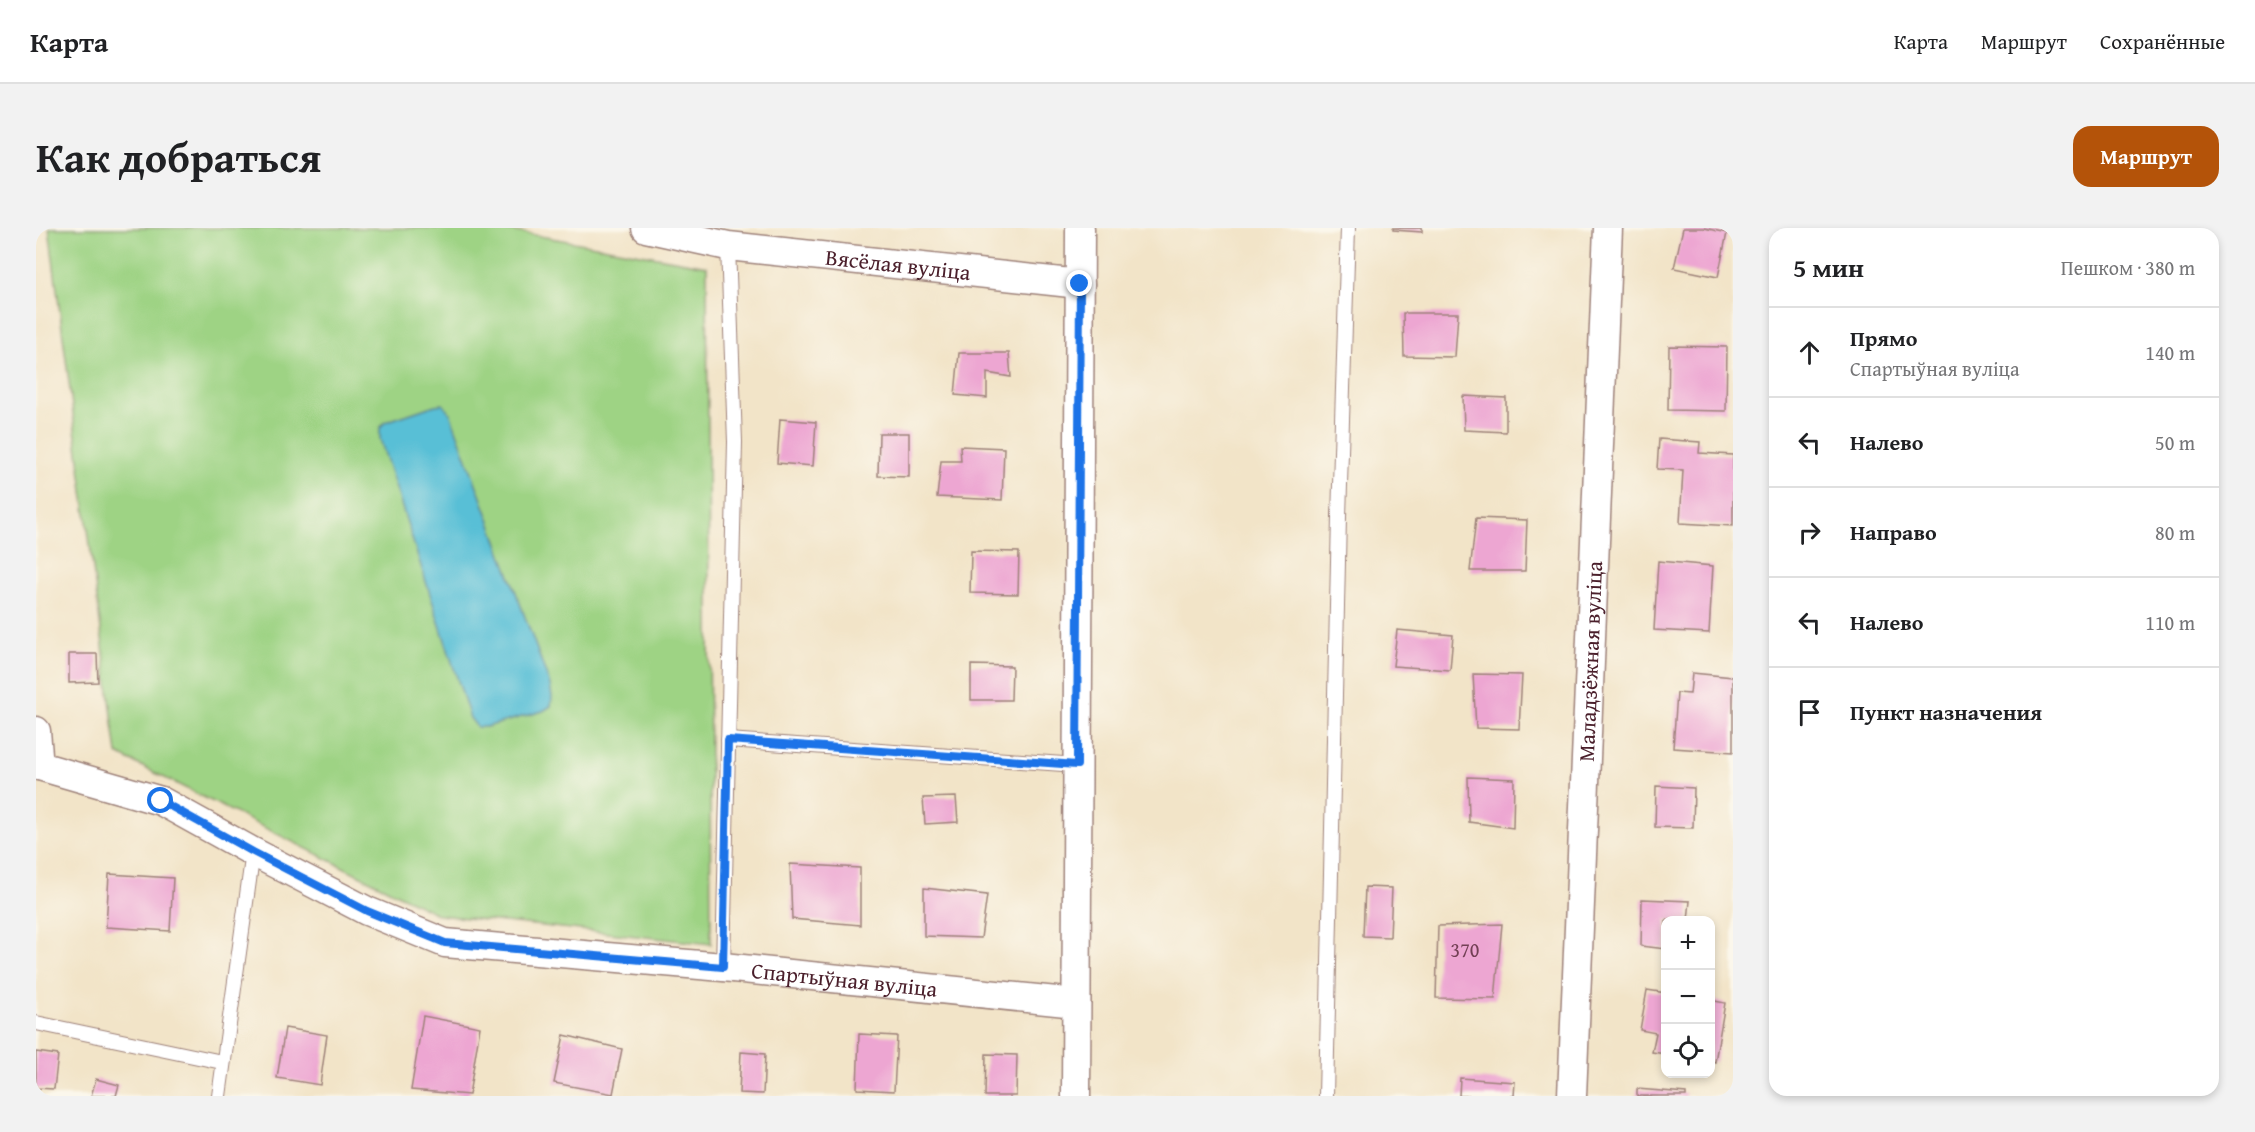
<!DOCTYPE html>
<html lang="ru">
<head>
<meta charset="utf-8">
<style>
  :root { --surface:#fff; --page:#f2f2f2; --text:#202124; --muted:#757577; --line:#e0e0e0; --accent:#b45309 }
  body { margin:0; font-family:"Gentium Book Plus",serif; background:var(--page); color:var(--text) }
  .controls { position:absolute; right:18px; bottom:18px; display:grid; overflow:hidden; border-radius:12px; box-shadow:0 3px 9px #0003 }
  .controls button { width:54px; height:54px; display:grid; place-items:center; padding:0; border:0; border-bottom:2px solid var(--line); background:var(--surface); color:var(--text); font:30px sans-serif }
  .stop { position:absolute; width:18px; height:18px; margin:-14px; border:4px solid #1a73e8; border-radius:50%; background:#fff }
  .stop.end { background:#1a73e8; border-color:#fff; box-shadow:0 2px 6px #0008 }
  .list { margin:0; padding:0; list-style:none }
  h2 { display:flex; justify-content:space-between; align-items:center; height:78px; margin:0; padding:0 24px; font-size:26px }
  h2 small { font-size:20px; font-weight:400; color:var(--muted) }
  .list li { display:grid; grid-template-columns:39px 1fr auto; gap:18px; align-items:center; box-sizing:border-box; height:90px; padding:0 24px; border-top:2px solid var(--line) }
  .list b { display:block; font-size:22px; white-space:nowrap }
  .list p { margin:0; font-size:20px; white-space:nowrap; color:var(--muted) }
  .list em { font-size:20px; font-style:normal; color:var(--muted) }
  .icon { flex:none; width:33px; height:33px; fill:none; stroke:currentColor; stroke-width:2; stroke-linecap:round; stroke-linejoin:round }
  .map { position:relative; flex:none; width:1697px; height:868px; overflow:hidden; border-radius:18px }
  header { display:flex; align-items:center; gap:36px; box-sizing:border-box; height:84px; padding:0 30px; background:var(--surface); border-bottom:2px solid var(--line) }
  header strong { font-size:28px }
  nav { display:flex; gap:33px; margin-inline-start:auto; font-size:21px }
  .intro { display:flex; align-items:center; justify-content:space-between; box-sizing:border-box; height:144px; padding:0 36px }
  h1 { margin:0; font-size:42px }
  .button { padding:15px 27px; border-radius:18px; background:var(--accent); color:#fff; font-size:21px; font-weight:700 }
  main { display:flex; gap:36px; padding:0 36px }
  aside { flex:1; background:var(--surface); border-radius:18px; box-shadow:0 3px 9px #0003 }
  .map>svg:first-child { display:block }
  .green { fill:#9ed384; stroke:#747958; stroke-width:1.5 }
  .water { fill:#58bfd6; stroke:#516f80; stroke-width:1.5 }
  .building { fill:#eda6d2 }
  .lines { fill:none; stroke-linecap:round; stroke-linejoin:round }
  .lane-casing { stroke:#9e827a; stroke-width:16 }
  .street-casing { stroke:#9e827a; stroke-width:31 }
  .lane { stroke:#fff; stroke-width:14 }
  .street { stroke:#fff; stroke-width:28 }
  .route { stroke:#1a73e8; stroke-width:8 }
  .labels { text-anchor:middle; stroke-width:5; stroke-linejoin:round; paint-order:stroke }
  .number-label { font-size:20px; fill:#734155 }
  .street-label { font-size:22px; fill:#4a1f2b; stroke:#fbf7ec }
</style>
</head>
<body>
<header>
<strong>Карта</strong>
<nav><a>Карта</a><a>Маршрут</a><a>Сохранённые</a></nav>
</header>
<div class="intro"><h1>Как добраться</h1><a class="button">Маршрут</a></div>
<main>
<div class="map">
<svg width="1697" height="868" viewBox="0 0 1697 868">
  <rect width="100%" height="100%" fill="#fbf7ec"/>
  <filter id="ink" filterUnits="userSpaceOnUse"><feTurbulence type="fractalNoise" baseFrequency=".0167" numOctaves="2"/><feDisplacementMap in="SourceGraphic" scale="12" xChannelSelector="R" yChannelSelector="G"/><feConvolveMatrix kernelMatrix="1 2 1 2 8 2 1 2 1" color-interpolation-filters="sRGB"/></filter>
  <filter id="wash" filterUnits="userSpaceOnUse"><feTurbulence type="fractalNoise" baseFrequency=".008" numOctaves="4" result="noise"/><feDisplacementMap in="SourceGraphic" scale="24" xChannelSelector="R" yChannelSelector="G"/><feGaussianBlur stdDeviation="1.35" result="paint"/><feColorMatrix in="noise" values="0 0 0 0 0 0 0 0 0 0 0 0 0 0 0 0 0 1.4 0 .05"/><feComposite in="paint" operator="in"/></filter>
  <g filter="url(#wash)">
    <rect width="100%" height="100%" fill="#f2e4c8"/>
    <polygon class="green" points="13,0 459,0 671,38 675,716 403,687 81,526"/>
    <polygon class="water" points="407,176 414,185 514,457 516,469 515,478 507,483 450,499 441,499 434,490 344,211 344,200 349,194 399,177"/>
    <g id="blocks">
      <g class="building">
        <polygon points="1357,0 1386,0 1386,4 1357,2"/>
        <polygon points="1647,0 1668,0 1691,5 1682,49 1638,40"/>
        <polygon points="1367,85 1422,85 1419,129 1368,128"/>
        <polygon points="1633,118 1691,119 1690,183 1632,182"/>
        <polygon points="923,125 973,125 975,149 951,145 951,170 919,167"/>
        <polygon points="1427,168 1470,170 1470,204 1428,202"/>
        <polygon points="744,191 780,194 777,238 741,235"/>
        <polygon points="843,205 873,205 873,249 842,248"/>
        <polygon points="1623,211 1664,214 1663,225 1697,227 1697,298 1644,295 1647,242 1621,241"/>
        <polygon points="924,218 968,220 966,272 901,269 905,233 925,233"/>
        <polygon points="1440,290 1491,292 1489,343 1434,343"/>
        <polygon points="935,323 983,324 982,366 934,365"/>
        <polygon points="1622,333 1677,338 1673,405 1618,402"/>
        <polygon points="1361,402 1417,407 1414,442 1357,438"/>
        <polygon points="33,426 61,426 62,454 33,455"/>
        <polygon points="935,437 976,438 975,472 935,472"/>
        <polygon points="1656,445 1697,449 1697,524 1637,520 1641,465 1654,466"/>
        <polygon points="1437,446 1486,447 1483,501 1440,500"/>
        <polygon points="1432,549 1478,551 1477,600 1433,594"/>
        <polygon points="1620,558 1658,560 1657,600 1619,599"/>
        <polygon points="920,569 922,594 889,596 887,570"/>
        <polygon points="754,636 824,640 824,697 756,691"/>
        <polygon points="73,646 137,650 134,703 70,699"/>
        <polygon points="1329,659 1356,660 1354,709 1327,708"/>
        <polygon points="888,660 951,667 945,710 888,708"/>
        <polygon points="1606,671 1654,673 1652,692 1630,692 1630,721 1605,718"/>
        <polygon points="1466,696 1459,771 1400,770 1402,698"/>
        <polygon points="1611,762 1630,765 1630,826 1616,824 1620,805 1604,802"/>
        <polygon points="1674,772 1689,775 1679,834 1674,833"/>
        <polygon points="387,788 444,799 433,867 375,862"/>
        <polygon points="249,800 291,807 284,857 241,850"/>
        <polygon points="823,806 861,808 858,863 821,861"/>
        <polygon points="528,807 586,821 577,866 518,855"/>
        <polygon points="0,824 22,827 18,861 0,860"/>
        <polygon points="705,824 729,826 727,866 703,865"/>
        <polygon points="950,826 981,827 980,868 949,868"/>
        <polygon points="1424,850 1479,854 1478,868 1423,868"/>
        <polygon points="60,851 83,857 80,868 55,868"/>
        <polygon points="1601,861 1650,865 1650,868 1601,868"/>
      </g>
    </g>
  </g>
  <g filter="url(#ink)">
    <use href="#blocks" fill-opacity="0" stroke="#9e827a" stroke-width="1.5"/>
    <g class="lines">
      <g class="lane-casing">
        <g id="lane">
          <polyline points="692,512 1041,537"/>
          <polyline points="687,739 699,214 692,18"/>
          <polyline points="0,795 186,834"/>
          <polyline points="183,868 217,624"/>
          <polyline points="1290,868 1303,289 1312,0"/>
        </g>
      </g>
      <g class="street-casing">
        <g id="street">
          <path id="s1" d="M610 0 692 18 1044 56"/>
          <polyline points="0,503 3,538"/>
          <path id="s2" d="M0 537 125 573 217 624 331 683 409 715 687 739 1040 775"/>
          <polyline points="1040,868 1044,0"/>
          <path id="s3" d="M1536 868 1572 0"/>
        </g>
      </g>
      <use href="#lane" class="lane"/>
      <use href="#street" class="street"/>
    </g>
  </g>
  <g class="lines" filter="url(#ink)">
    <polyline class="route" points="125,573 217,624 331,683 409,715 687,739 692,512 1041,537 1044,56"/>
  </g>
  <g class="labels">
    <g class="number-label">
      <text x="1429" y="729">370</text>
    </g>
    <g class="street-label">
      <text dy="8" stroke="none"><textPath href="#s1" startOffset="255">Вясёлая вуліца</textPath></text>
      <text dy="8" stroke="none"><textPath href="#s3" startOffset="435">Маладзёжная вуліца</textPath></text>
      <text dy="8" stroke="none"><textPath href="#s2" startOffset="849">Спартыўная вуліца</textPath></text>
    </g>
  </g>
</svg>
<div class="controls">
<button>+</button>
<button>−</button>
<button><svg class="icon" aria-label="locate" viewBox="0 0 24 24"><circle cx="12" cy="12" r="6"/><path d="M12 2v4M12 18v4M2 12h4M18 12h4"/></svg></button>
</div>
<div class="stop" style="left:125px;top:573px"></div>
<div class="stop end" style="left:1044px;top:56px"></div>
</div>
<aside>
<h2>5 мин<small>Пешком · 380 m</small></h2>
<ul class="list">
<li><svg class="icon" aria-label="ahead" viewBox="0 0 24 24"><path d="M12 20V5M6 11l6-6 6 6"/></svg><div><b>Прямо</b><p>Спартыўная вуліца</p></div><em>140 m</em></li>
<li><svg class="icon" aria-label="left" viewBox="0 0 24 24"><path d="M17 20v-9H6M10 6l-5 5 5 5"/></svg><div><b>Налево</b></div><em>50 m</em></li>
<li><svg class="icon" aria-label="right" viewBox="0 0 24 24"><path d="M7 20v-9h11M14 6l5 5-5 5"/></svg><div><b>Направо</b></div><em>80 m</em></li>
<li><svg class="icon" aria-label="left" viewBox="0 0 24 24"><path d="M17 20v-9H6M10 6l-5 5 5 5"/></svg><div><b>Налево</b></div><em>110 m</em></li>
<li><svg class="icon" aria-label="arrive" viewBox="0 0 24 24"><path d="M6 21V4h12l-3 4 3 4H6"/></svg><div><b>Пункт назначения</b></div></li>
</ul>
</aside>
</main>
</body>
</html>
